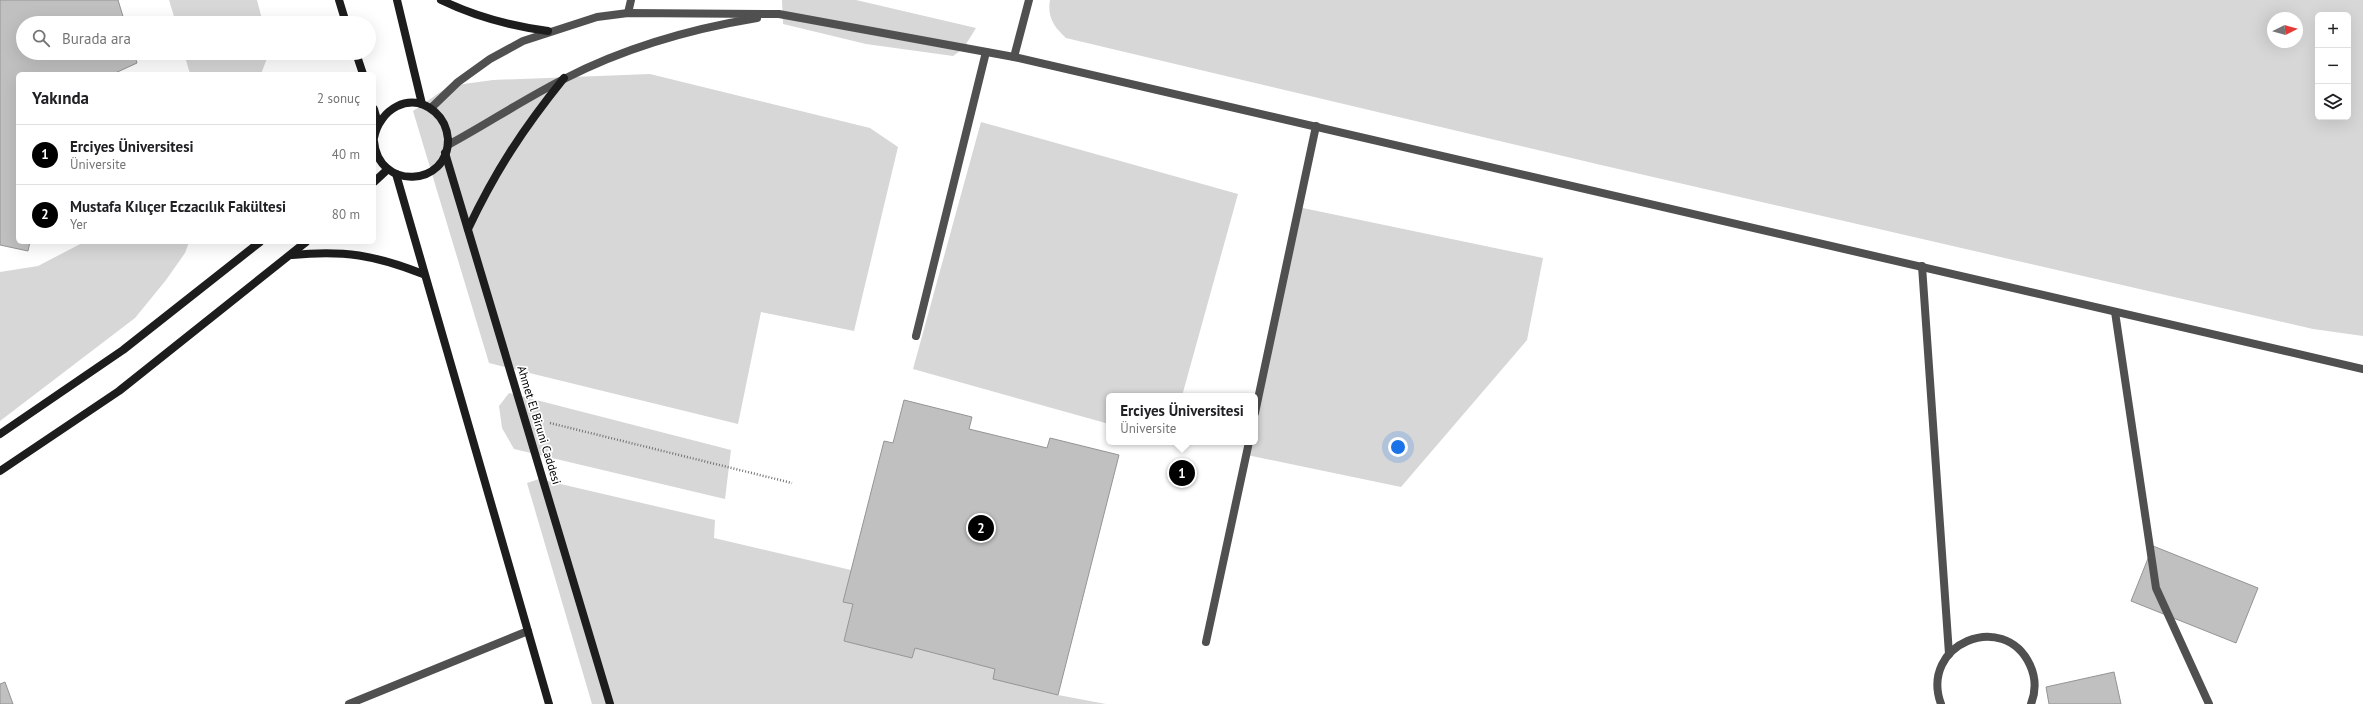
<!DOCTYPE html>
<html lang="tr">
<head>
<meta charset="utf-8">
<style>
  :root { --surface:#fff; --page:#f2f2f2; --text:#202124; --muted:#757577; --line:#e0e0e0; --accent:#000 }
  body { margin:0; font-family:"PT Sans",sans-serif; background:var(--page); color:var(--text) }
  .controls { position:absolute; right:12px; top:12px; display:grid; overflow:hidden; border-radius:6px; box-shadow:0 4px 16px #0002 }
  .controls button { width:36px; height:36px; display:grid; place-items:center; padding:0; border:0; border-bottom:1px solid var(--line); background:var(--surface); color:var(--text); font:20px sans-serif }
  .compass { position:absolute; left:2267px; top:12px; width:36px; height:36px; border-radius:50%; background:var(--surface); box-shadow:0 4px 16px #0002; rotate:85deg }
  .you { position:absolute; left:1398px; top:447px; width:14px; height:14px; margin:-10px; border:3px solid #fff; border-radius:50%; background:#1a73e8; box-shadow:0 0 0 6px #1a73e833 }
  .badge { display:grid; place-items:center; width:26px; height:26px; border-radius:50%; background:var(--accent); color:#fff; font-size:13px; font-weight:700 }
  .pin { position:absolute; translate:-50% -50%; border:2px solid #fff; box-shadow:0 1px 4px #0006 }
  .popup { position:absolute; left:1106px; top:393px; width:152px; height:52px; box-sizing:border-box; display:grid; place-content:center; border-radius:6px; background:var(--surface); filter:drop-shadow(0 1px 3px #0005); font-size:13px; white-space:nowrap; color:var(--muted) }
  .popup b { font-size:15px; color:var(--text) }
  .popup::after { content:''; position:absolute; left:50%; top:100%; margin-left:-8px; border:8px solid transparent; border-top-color:var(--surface) }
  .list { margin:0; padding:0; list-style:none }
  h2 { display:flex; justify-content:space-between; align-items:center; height:52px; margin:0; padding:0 16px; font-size:17px }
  h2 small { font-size:13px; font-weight:400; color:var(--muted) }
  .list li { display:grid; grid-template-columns:26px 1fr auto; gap:12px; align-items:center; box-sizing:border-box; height:60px; padding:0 16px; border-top:1px solid var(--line) }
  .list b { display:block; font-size:15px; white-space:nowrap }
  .list p { margin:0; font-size:13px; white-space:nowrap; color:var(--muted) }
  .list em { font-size:13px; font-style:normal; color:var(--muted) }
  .icon { flex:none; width:22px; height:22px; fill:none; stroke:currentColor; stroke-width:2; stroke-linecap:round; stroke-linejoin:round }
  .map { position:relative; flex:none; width:2363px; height:704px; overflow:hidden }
  .search { position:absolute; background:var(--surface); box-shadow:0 4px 16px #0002; left:16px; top:16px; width:360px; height:44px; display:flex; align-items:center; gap:10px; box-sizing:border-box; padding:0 14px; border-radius:22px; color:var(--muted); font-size:15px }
  .panel { position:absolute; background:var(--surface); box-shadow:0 4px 16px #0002; left:16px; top:72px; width:360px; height:172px; border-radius:6px }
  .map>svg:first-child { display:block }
  .green { fill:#d7d7d7; fill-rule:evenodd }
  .building { fill:#c0c0c0; stroke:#949494 }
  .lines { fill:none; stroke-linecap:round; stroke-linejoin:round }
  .path { stroke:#727272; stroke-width:2.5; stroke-dasharray:1 2; stroke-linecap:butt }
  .street { stroke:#505050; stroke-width:8 }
  .secondary { stroke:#1d1d1d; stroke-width:8 }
  .labels { text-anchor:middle; stroke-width:3.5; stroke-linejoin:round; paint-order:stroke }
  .street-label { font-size:12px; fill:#000; stroke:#fff }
</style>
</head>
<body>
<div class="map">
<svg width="2363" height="704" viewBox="0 0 2363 704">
  <rect width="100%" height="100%" fill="#fff"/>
  <g class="green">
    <polygon points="169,0 257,0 263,23 176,23"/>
    <polygon points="782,0 856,0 976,28 963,49 953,56 866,44 783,24"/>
    <path d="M1050 0H2363V336L2313 329 1601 165 1066 38C1054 27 1047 17 1050 0ZM2318 15H2348V117H2318ZM2273 18H2297V42H2273Z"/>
    <polygon points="184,53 269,53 261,74 190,74"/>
    <polygon points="650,74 870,128 898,147 854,331 761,312 738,424 489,363 413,111 449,86 493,80"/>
    <polygon points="981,122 1238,194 1182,396 1109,396 1109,424 913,369"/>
    <polygon points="1298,207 1543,258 1527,340 1401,487 1247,455 1250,442 1255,442 1255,416"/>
    <polygon points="84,242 189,242 185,253 166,280 135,318 0,421 0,272 38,266"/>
    <polygon points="509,393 731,450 725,499 514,449 502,428 499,406"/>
    <polygon points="539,479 715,520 714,538 851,570 843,602 853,604 844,641 912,658 915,648 995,669 993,679 1058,695 1106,704 592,704 527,483"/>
  </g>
  <g class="building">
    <polygon points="0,0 118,0 125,23 23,23 23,53 134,53 137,63 113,74 18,74 18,242 30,242 28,251 0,245"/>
    <polygon points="904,400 972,417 969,429 1047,448 1050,438 1119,455 1058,695 993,679 995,669 915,648 912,658 844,641 853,604 843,602 884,441 893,443"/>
    <polygon points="2153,546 2258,588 2236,643 2131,601"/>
    <polygon points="2114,672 2121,704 2049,704 2046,687"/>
    <polygon points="5,682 13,704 0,704 0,684"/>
  </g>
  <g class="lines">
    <polyline class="path" points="550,423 792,483"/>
    <g class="street">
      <polyline points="628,13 631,0"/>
      <polyline points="1014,57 1029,0"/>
      <polyline points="431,108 458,82 490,59 523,41 597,17 628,13 779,14 1014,57 2363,369"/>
      <path d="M448 145C487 124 524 99 564 79 624 48 690 29 757 18"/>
      <polyline points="1922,266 1949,654"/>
      <polyline points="2115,312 2156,588 2209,704"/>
      <polyline points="916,336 986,52"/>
      <polyline points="1255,413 1316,126"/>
      <polyline points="1206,642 1249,442"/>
      <polyline points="349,704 528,631"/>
      <path d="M1941 704C1919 644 2004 609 2030 665 2036 678 2036 691 2031 704"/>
    </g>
    <g class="secondary">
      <polyline points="339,0 346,23"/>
      <polyline points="397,0 422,104"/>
      <path d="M441 0C476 17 510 26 548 31"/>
      <polyline points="356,53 363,74"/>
      <polyline points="374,109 378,123"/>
      <path d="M374 138C379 110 410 90 435 112 443 119 447 128 448 139 449 187 378 191 374 141"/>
      <polyline points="445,153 610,704"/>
      <polyline points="396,174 549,704"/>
      <polyline points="374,182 388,169"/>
      <path d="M468 229C496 170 523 129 564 78"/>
      <path d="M292 255C344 250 375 255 423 274"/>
      <polyline points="0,434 123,350 260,242"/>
      <polyline points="0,471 119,391 306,242"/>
    </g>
  </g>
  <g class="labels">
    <g class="street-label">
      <text transform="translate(539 425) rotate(73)" y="4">Ahmet El Biruni Caddesi</text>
    </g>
  </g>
</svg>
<div class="controls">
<button>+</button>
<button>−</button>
<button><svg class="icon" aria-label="layers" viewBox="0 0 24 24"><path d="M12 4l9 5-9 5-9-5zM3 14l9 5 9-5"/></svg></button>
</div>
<svg class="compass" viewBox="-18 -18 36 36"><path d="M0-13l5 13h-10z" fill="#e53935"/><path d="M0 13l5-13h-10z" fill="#757577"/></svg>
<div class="you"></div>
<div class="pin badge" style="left:1182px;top:473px">1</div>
<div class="popup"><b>Erciyes Üniversitesi</b>Üniversite</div>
<div class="pin badge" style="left:981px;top:528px">2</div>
<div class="search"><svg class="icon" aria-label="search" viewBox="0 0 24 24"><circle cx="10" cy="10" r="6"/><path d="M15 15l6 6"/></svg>Burada ara</div>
<section class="panel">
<h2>Yakında<small>2 sonuç</small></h2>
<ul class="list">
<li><span class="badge">1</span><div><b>Erciyes Üniversitesi</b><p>Üniversite</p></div><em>40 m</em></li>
<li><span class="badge">2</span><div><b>Mustafa Kılıçer Eczacılık Fakültesi</b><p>Yer</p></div><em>80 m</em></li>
</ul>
</section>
</div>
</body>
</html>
